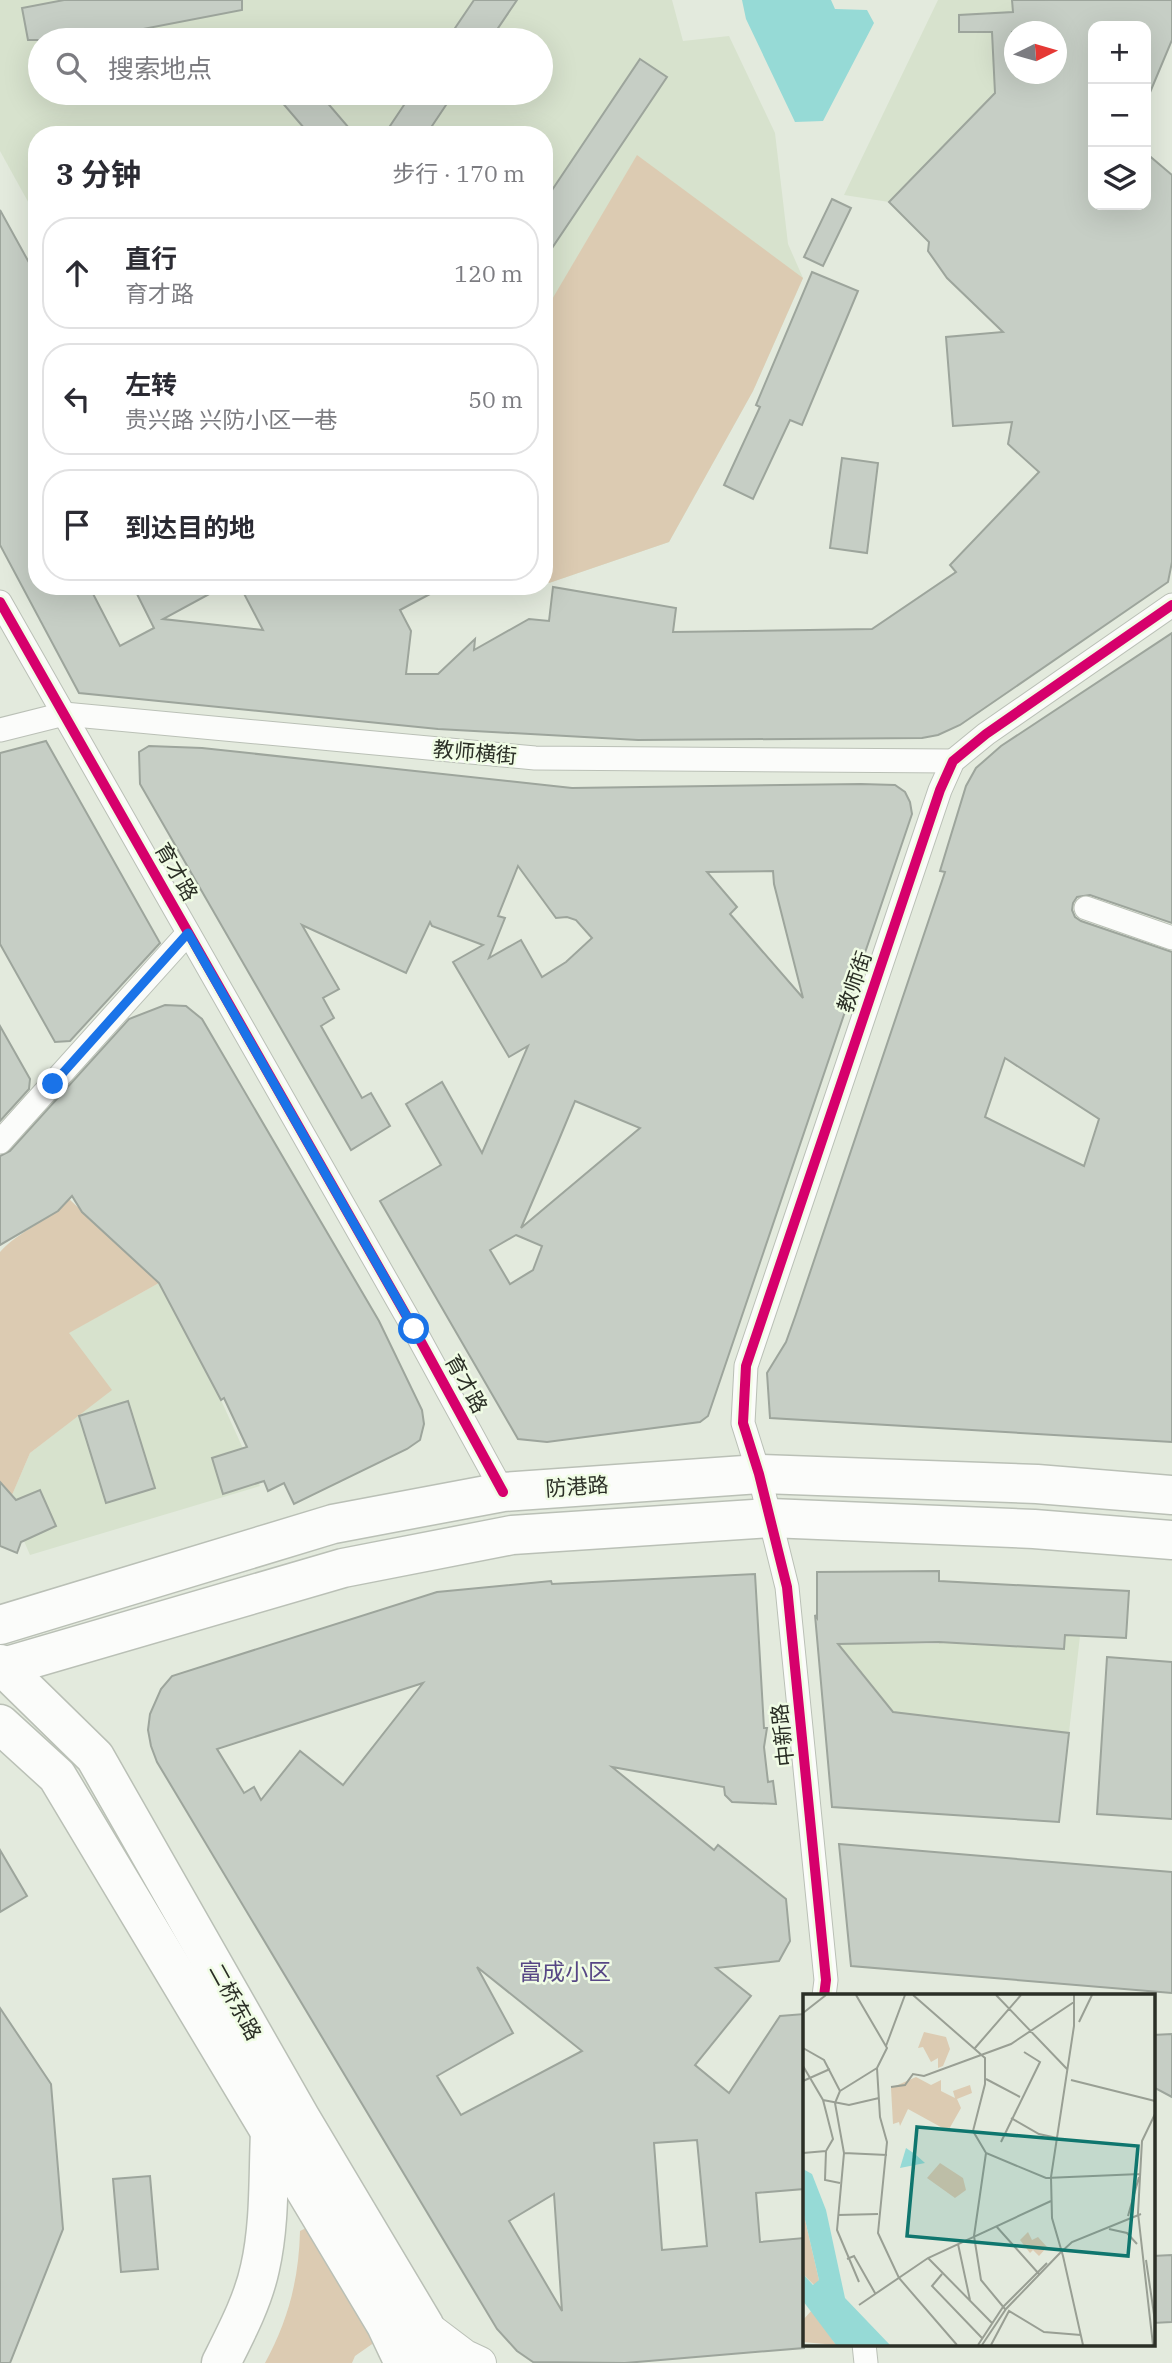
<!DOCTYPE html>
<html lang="zh">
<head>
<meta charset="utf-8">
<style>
  :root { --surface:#fff; --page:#f7f7f7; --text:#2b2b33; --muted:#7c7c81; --line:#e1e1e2 }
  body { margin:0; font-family:"IBM Plex Serif","Noto Sans SC",serif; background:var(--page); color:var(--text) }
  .controls { position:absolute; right:21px; top:21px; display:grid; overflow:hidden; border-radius:14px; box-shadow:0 7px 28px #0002 }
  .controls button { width:63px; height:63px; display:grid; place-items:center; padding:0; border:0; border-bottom:2px solid var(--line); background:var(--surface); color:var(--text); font:35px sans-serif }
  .compass { position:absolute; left:1004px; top:21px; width:63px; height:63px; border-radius:50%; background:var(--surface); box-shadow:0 7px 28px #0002; rotate:85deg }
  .stop { position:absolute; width:21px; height:21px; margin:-16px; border:5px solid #1a73e8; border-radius:50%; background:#fff }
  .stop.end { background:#1a73e8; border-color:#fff; box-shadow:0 2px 7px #0008 }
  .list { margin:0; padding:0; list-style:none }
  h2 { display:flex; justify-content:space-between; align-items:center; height:91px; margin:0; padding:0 28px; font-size:30px }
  h2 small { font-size:23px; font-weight:400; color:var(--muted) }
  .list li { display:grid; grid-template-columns:46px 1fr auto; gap:21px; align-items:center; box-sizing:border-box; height:112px; margin:0 14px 14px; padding:0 14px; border:2px solid var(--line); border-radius:28px }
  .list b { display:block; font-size:26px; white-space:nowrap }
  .list p { margin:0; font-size:23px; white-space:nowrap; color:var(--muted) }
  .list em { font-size:23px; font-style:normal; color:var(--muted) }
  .icon { flex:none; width:38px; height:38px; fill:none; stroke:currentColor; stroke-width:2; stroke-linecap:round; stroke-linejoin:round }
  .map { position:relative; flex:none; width:1172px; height:2363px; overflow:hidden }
  .search { position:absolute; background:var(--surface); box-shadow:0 7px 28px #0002; left:28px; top:28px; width:525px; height:77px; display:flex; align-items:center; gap:18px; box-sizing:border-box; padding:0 24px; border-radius:38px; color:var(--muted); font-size:26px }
  .panel { position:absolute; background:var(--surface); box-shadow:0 7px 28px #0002; left:28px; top:126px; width:525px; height:469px; border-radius:28px }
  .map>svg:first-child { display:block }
  .built { fill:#d7e2cd; fill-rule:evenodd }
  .green { fill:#dccbb2 }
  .water { fill:#96dad6 }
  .building { fill:#c6cec5; stroke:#9da59c; stroke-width:2; fill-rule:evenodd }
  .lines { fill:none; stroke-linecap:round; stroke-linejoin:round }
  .street-casing { stroke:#bac0b6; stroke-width:25 }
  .secondary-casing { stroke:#bac0b6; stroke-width:34 }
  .highway-casing { stroke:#bac0b6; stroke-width:41 }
  .street { stroke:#fbfcfa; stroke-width:23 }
  .secondary { stroke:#fbfcfa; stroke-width:32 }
  .highway { stroke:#fbfcfa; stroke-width:38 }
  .cycleway-casing { stroke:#f0fce5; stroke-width:15 }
  .cycleway { stroke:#d6006c; stroke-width:10 }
  .route { stroke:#1a73e8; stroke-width:9 }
  .labels { text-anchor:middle; stroke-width:5; stroke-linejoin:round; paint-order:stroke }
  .street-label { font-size:21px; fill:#2b2f26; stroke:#f0fce5 }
  .neighbourhood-label { font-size:23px; fill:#574785; stroke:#f0fce5 }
  .inset-road { fill:none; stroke:#999f94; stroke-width:2 }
  .view { fill:#0f766e; fill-opacity:0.15; stroke:#0f766e; stroke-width:3.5 }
  .inset-edge { fill:none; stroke:#2b2f26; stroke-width:3.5 }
</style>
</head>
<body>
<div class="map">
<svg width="1172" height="2363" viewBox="0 0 1172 2363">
  <rect width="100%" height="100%" fill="#e3eadd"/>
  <g class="built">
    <path d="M0 0H672L683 41 729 36 775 133 788 244 803 278 753 391 669 542 549 583 544 577V135H37V218L0 151ZM40 40H541V93H40Z"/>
    <path d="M938 0H1089L1087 44 1031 128 987 101 889 202 844 195ZM1014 32H1056V74H1014Z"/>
    <polygon points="159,1283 221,1400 260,1486 30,1555 8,1504 30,1453 111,1390 68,1333"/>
    <polygon points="939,1582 960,1582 957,1643 1064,1649 1065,1635 1080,1636 1064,1776 895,1721 838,1644 939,1644"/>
  </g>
  <g class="green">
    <polygon points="637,155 803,278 753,391 669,542 549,583 544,577 544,313"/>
    <path d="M69 1199 159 1283 69 1333 112 1390 30 1453 12 1495 0 1482V1252C20 1230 49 1221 69 1199Z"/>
    <path d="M306 2228 375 2342 355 2356 352 2363H265C288 2321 299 2279 300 2231Z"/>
  </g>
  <polygon class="water" points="742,0 831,0 835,9 867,10 874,23 823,121 795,122 746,19"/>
  <g class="building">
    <polygon points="64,0 242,0 242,10 86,40 28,40 22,8"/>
    <polygon points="474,0 517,0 490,40 447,40"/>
    <path d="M1012 0H1172V40L1146 102V26H1093V205H1146V153L1172 175V562L1168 582 960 725 938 735 922 738 638 740 438 729 79 693 0 545V210L37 277V586H89L120 646 154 628 133 586H224L163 619 263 630 240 586H445L400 610 411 631 406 674H438L475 639 474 650 529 619 549 621 553 587 676 608 673 632 872 629 956 572 950 565 1039 472 1008 444 1012 422 953 426 946 337 1003 332 947 278 928 251 929 242 889 202 995 93 992 32H959V15L1013 12ZM1012 32H1056V74H1014Z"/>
    <polygon points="640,59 667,77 544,260 544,202"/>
    <polygon points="274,93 319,93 355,135 310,135"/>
    <polygon points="412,93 454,93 426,135 384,135"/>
    <polygon points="832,199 851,208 823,266 804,257"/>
    <polygon points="812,272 858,291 802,425 790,420 753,499 724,485 760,407 756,405"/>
    <polygon points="842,458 878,463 867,553 830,548"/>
    <path d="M1172 633V923L1090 895 1077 897 1073 903 1072 910 1075 917 1081 921 1172 952V1442L770 1418 767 1373 786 1342 796 1314 945 872 940 871 966 786 976 768 1001 746ZM1005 1058 1099 1119 1084 1166 985 1117Z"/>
    <polygon points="46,741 160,943 70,1041 55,1042 0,944 0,753"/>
    <path d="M149 746 202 748 572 788 861 784 895 785 905 792 910 802 912 814 708 1416 700 1422 547 1442 518 1439 380 1201 441 1165 406 1104 442 1082 482 1153 528 1046 509 1057 453 962 483 945 432 926 430 922 406 973 302 925 339 989 323 998 334 1018 321 1026 362 1098 371 1093 390 1126 351 1150 140 784 139 752ZM518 866 556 918 567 917 576 920 592 938 566 962 542 977 521 940 489 958 505 918 498 916ZM773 871 774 884 803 998 730 914 737 907 707 872ZM575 1101 640 1128 521 1228 558 1142ZM516 1235 542 1246 533 1270 510 1284 490 1250Z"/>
    <polygon points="165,1005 186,1006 202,1019 379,1321 422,1410 424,1424 420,1440 407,1449 294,1504 284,1483 268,1491 264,1481 223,1494 212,1458 247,1447 224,1398 221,1400 159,1283 82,1212 72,1196 58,1211 0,1245 0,1156 10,1151 129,1019"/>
    <polygon points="0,1026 30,1079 29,1089 0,1121"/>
    <polygon points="128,1401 155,1488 106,1503 79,1416"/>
    <polygon points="0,1482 16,1500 40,1490 56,1526 21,1542 17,1553 0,1546"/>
    <polygon points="939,1571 939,1581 1129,1591 1126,1638 1065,1635 1064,1649 939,1642 838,1644 893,1712 1069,1733 1059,1822 832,1807 815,1615 817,1618 817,1572"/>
    <path d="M755 1574 764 1728H767L764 1747 768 1782 773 1781 776 1804 732 1802 725 1795 724 1787 612 1767 714 1850 718 1845 786 1899 790 1941 779 1961 716 1968 751 1996 695 2065 729 2093 780 2016 804 2014V2189L756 2193 760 2242 804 2238V2348L625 2363 533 2362 517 2351 497 2329 157 1762 151 1746 148 1730 150 1714 161 1689 172 1676 437 1592 551 1581 552 1584ZM423 1683 343 1785 300 1751 261 1800 254 1787 244 1793 217 1749ZM477 1967 582 2051 461 2115 437 2076 513 2033ZM697 2140 707 2246 662 2250 654 2143ZM554 2194 562 2311 509 2221Z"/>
    <polygon points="1107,1657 1172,1662 1172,1819 1097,1814"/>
    <polygon points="839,1844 1172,1872 1172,1993 851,1966"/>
    <polygon points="0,1850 27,1896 0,1912"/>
    <polygon points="0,2008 51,2084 63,2229 10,2363 0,2363"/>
    <polygon points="1172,2034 1172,2097 1153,2087 1153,2035"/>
    <polygon points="150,2176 158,2269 121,2272 113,2179"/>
    <polygon points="1172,2255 1172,2322 1153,2323 1153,2256"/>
  </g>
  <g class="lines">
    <g class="street-casing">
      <g id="street">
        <polyline points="0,602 414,1329 503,1492"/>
        <polyline points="0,730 64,714 535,758 953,761"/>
        <polyline points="1086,908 1172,938"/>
        <polyline points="0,1142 188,933"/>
        <polyline points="824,1996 826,1980 787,1587 759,1474 743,1423 746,1366 940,790 953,761 986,734 1172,605"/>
        <polyline points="864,2344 866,2363"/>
      </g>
    </g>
    <g class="secondary-casing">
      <polyline id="secondary" points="424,2325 465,2356 480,2363"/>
    </g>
    <g class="highway-casing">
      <g id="highway">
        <polyline points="0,1625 333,1524 503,1492 759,1474 1037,1484 1172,1495"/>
        <polyline points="0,1664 95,1757 300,2117 424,2325 439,2363"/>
        <polyline points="0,1668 343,1568 512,1535 770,1518 1034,1529 1172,1540"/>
        <polyline points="0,1724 57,1776 386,2325 404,2363"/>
        <path d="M221 2363C236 2333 253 2301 260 2268 270 2224 268 2177 270 2132"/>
      </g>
    </g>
    <use href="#street" class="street"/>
    <use href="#secondary" class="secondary"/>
    <use href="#highway" class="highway"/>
    <g class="cycleway-casing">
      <g id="cycleway">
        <polyline points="0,602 414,1329 503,1492"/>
        <polyline points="824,1996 826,1980 787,1587 759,1474 743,1423 746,1366 940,790 953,761 986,734 1172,605"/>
      </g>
    </g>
    <use href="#cycleway" class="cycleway"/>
  </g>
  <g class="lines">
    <polyline class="route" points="53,1084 188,933 414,1329"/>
  </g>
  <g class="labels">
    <g class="street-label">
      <text transform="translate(475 753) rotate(5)" y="7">教师横街</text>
      <text transform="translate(176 872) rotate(60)" y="7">育才路</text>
      <text transform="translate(855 982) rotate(-71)" y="7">教师街</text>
      <text transform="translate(466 1384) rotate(61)" y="7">育才路</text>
      <text transform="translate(577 1487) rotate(-4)" y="7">防港路</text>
      <text transform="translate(783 1735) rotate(-96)" y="7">中新路</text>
      <text transform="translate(235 2002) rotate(61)" y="7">二桥东路</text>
    </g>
    <g class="neighbourhood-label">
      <text x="565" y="1980">富成小区</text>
    </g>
  </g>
  <g transform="translate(803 1994)">
    <rect width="352" height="352" fill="#e3eadd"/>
    <path d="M121 38 143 43 147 55 140 72 135 74V64L128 68 120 53 115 54ZM113 83 128 91 138 86V97L152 104 150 97 167 91 169 99 154 105 158 114 145 137 105 115 97 132 96 128 90 130 88 94ZM137 169 160 184 163 196 152 204 124 184ZM0 217 16 286 12 292 0 280ZM225 238 229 246 235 243 244 253 236 262 230 256 227 259 217 246ZM9 316 33 351 0 348V326Z" fill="#dccbb2"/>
    <path d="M103 154 112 160 109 164 113 161 122 169 97 174ZM0 175 9 180 23 216 42 304 87 351H33L0 307V280L10 291 16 286 0 217Z" fill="#96dad6"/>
    <path class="inset-road" d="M53 1 84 54 74 74 77 123 84 148 75 239 96 284 154 351M110 1 182 64V90L170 137 183 159 243 184 337 180M193 1 264 75M0 19 23 1M276 28 289 1M83 52 102 1M0 54 21 66 37 97 32 109 41 159 34 236 56 288M172 54 218 1M0 72 20 106 30 145 23 157 22 186 37 189M183 85 217 103M268 86 352 107M0 87 27 75M88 93 102 91 110 80 121 82 208 50 271 8M37 97 74 74M20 106 46 111 76 104M208 124 236 140 254 144M198 148 237 68 221 58M0 159 23 157M41 159 84 161M183 159 171 242 178 286 202 315M335 219 339 147 352 120M335 219 350 351M35 221 75 220M325 222 336 183M193 232 236 280M306 235 324 239 334 250M155 250 167 306M257 259 269 248 338 220M260 262 280 351M260 262 249 224 248 183 271 32V1M125 264 189 329M44 265 51 262 72 299M343 266 352 327M139 280 129 292 179 344M56 311 125 264 248 207M175 351 200 313 244 269M179 351 203 315 257 259M188 351 206 317 241 338 278 341"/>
    <path class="view" d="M114 133 335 152 325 262 104 242Z"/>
    <rect width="352" height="352" class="inset-edge"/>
  </g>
</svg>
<div class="controls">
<button>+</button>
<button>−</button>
<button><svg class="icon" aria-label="layers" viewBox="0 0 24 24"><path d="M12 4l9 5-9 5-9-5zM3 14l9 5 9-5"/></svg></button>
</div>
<svg class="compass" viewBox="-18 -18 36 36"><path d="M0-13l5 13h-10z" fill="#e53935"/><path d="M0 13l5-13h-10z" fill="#7c7c81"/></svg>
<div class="stop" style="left:414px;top:1329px"></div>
<div class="stop end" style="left:53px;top:1084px"></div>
<div class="search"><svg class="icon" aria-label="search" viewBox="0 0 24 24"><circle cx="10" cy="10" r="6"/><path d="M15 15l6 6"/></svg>搜索地点</div>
<section class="panel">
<h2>3 分钟<small>步行 · 170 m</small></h2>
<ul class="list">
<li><svg class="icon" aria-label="ahead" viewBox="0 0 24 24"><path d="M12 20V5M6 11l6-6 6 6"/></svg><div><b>直行</b><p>育才路</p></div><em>120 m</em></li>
<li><svg class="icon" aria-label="left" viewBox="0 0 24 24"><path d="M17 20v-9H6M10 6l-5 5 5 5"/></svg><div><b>左转</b><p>贵兴路 兴防小区一巷</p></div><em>50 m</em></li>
<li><svg class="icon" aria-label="arrive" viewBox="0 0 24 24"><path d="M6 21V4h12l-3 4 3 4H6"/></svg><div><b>到达目的地</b></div></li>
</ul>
</section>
</div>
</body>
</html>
